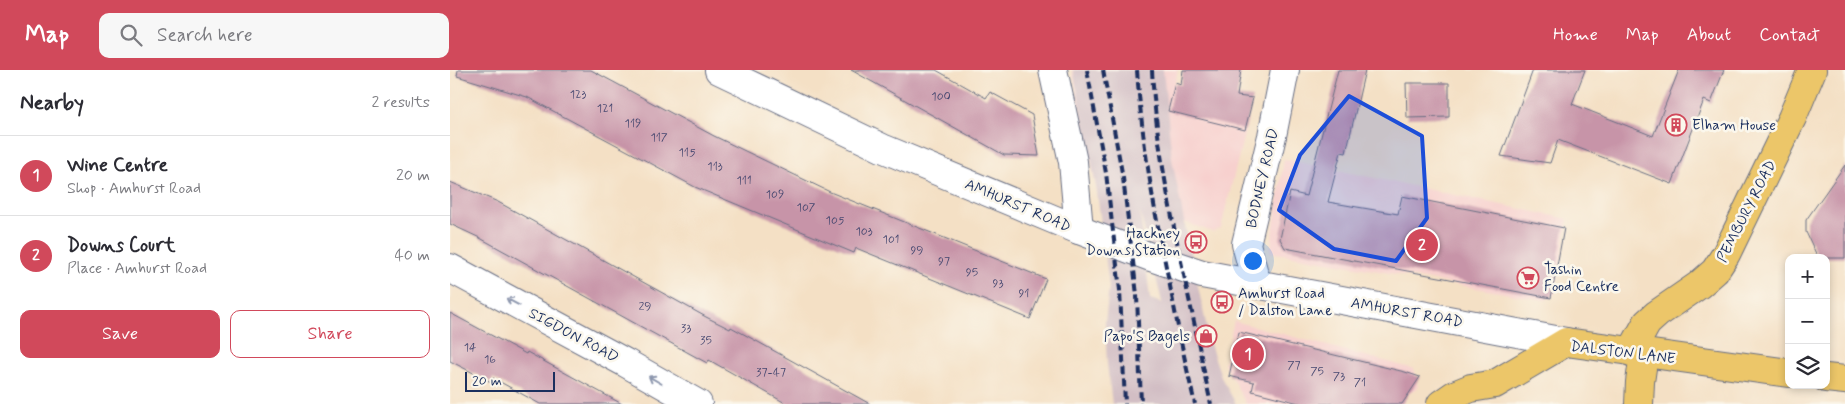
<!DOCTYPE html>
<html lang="en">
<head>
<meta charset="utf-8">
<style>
  :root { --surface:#fff; --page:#f7f7f7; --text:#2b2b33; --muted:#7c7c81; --line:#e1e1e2; --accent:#d1495b }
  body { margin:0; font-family:Mynerve,sans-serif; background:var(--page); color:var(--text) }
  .controls { position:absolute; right:15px; bottom:15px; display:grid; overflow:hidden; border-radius:10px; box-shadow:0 2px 8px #0003 }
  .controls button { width:45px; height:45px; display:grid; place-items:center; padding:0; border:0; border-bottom:1px solid var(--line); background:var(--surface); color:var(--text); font:25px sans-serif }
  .scale { position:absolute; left:15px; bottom:12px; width:90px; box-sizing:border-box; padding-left:5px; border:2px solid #1b2f5e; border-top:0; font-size:14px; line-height:18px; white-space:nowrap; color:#1b2f5e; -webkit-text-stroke:4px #fbf7ec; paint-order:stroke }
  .you { position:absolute; left:802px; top:190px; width:18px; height:18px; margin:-12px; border:4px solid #fff; border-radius:50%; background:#1a73e8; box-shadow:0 0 0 8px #1a73e833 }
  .badge { display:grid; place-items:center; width:32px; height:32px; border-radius:50%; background:var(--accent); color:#fff; font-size:16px; font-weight:700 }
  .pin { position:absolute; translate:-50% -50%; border:2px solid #fff; box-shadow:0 1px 5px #0006 }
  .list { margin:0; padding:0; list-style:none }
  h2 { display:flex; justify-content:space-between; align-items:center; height:65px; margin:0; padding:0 20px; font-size:21px }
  h2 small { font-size:16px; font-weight:400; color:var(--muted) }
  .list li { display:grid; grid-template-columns:32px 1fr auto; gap:15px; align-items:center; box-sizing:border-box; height:80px; padding:0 20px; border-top:1px solid var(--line) }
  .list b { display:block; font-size:19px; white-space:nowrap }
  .list p { margin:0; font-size:16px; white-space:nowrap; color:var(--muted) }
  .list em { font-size:16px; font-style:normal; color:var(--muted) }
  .actions { display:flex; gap:10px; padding:15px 20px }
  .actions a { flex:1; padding:11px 0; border:1px solid var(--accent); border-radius:10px; text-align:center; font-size:18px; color:var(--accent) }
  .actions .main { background:var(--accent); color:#fff }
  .icon { flex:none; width:28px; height:28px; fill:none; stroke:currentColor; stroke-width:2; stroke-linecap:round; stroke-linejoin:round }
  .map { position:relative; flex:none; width:1395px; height:334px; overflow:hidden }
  header { display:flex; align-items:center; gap:30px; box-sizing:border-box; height:70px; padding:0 25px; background:var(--accent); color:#fff }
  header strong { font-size:24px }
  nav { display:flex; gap:28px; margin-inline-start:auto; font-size:18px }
  .search { width:350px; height:45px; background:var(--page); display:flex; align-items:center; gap:12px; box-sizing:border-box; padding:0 18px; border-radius:10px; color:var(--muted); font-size:19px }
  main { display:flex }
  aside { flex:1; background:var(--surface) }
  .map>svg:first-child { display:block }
  .built { fill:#f7d0ce }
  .industrial { fill:#d2bec4; fill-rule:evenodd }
  .building { fill:#c794a8 }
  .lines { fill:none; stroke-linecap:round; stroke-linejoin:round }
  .minor-casing { stroke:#676d82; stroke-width:30 }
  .major-casing { stroke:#676d82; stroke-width:30 }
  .minor { stroke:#fff; stroke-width:28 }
  .major { stroke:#ecc669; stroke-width:28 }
  .rail { stroke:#1b2f5e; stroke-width:4; stroke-dasharray:8 4; stroke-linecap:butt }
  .oneway { stroke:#8d97ae }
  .marked { fill:#1d4ed8; fill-opacity:0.2; stroke:#1d4ed8; stroke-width:4; stroke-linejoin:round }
  .labels { text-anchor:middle; stroke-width:5; stroke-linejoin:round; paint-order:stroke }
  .number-label { font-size:12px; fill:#464870 }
  .poi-label { font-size:15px; fill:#1b2f5e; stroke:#fbf7ec; text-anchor:start }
  .street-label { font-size:15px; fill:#1b2f5e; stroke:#fbf7ec }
</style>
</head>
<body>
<header>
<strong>Map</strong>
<div class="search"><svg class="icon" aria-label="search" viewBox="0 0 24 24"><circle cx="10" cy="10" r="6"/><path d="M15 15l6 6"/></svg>Search here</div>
<nav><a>Home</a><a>Map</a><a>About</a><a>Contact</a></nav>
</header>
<main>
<aside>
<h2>Nearby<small>2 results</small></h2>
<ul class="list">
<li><span class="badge">1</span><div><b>Wine Centre</b><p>Shop · Amhurst Road</p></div><em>20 m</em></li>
<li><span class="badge">2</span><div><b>Downs Court</b><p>Place · Amhurst Road</p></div><em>40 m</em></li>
</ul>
<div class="actions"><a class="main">Save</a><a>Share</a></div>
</aside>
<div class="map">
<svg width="1395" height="334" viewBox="0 0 1395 334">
  <rect width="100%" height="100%" fill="#fbf7ec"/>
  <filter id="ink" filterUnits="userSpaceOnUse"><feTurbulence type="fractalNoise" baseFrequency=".02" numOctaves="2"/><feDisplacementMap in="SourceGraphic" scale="10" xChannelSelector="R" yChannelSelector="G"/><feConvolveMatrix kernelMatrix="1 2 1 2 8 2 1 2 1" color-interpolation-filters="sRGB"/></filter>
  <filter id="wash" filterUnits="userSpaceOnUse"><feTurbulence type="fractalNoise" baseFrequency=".0096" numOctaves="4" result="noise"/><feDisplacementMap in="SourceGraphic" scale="20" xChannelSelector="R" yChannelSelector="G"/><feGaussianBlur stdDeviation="1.12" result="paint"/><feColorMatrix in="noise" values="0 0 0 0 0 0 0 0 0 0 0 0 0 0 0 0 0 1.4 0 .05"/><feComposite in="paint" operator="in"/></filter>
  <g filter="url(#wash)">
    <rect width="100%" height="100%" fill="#f4e0c5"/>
    <g class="built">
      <polygon points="622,0 728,0 725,13 754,22 803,28 771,158 763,162 647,122"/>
      <polygon points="834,89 1118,149 1105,224 1095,230 820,182"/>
      <polygon points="784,251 964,299 968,317 944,334 796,334 774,293"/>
    </g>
    <path class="industrial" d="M623 0H713L722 89 734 151 761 277 772 309 786 334H662L657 294 655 253 659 217 647 122 636 62ZM690 142 712 232V233L700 229Z"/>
    <g id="blocks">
      <g class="building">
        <polygon points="8,0 141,0 264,66 380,122 596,209 580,249 406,178 404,183 245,117 77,27 7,6"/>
        <polygon points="401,0 486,0 536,28 540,22 582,45 589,86 554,85"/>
        <polygon points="733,0 791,0 787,26 803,28 795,60 718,41 725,13 731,15"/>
        <polygon points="888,0 915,0 896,83 891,82 878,132 948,144 952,126 1114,158 1101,228 835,178 830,169 840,122 856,126"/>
        <polygon points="1083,0 1135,0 1122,34 1203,66 1229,0 1274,0 1261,33 1254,30 1222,114 1108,70 1100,93 1051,86"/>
        <polygon points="956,13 999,13 999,47 957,48"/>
        <polygon points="1395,95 1395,188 1368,188 1356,162 1356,150"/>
        <polygon points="0,112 48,132 256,247 280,259 281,257 420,334 337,334 259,290 257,293 30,168 0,154"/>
        <polygon points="0,243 76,284 77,282 172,334 90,334 43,308 41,312 0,291"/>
        <polygon points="789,262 955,302 970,307 952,334 853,334 802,321 804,312 779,306"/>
      </g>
    </g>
  </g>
  <g filter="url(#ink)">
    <use href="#blocks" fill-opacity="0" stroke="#676d82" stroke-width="1"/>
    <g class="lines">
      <g class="minor-casing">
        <g id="minor">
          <polyline points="269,0 432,78 629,160 698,186 752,204 1116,272"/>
          <polyline points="603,0 623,92 629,160"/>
          <polyline points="0,198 176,293 248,334"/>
          <polyline points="807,215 796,174 822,66 835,0"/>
        </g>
      </g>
      <g class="major-casing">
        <g id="major">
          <polyline points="1181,282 1197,253 1207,244 1249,215 1265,201 1276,184 1342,48 1362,0"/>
          <polyline points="1376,308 1395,310"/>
          <polyline points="991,334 1004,325 1021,318 1045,314 1116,272 1339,303"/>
          <polyline points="1189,334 1190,312 1194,284"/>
        </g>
      </g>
      <use href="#minor" class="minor"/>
      <use href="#major" class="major"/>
      <g class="rail">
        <polyline points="637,0 656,103 670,220 675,334"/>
        <polyline points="653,0 673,108 687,225 691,334"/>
        <path d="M687 0C692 73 704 140 719 211 727 252 735 293 745 334"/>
        <path d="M702 0C706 78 723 153 739 229 747 264 753 299 761 334"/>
      </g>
    </g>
    <defs><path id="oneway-shaft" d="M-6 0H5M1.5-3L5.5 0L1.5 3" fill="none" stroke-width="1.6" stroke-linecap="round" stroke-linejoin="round" transform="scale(1.25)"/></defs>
    <g class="oneway">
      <use href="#oneway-shaft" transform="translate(63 232) rotate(-152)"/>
      <use href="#oneway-shaft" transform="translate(205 310) rotate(-150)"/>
    </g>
  </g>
  <path class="marked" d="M899 26 972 66 977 148 946 191 884 179 829 140 850 85Z"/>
  <defs>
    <g id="building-ring" transform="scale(1.125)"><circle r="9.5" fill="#fbf7ec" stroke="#d1495b" stroke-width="1.5"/><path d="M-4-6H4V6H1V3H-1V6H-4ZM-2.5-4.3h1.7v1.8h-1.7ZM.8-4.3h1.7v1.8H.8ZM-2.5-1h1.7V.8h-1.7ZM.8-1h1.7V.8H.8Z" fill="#d1495b"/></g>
    <g id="bus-ring" transform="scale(1.125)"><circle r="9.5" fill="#fbf7ec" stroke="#d1495b" stroke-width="1.5"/><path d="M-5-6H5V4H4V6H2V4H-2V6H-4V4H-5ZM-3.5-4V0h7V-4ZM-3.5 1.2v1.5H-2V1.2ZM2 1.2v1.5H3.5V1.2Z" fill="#d1495b"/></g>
    <g id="supermarket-ring" transform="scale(1.125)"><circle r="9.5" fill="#fbf7ec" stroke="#d1495b" stroke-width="1.5"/><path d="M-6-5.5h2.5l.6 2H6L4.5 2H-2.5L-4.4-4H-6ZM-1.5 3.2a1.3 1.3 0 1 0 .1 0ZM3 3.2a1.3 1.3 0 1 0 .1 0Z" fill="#d1495b"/></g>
    <g id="shop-ring" transform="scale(1.125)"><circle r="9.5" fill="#fbf7ec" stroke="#d1495b" stroke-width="1.5"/><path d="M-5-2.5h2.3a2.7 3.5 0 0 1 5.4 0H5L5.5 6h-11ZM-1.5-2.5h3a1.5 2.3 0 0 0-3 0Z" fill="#d1495b"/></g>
  </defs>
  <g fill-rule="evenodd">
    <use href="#building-ring" x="1226" y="55"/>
    <use href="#bus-ring" x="746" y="172"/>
    <use href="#supermarket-ring" x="1078" y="208"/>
    <use href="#bus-ring" x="772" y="232"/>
    <use href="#shop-ring" x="756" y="266"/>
  </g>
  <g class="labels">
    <g class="number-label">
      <text x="128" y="28">123</text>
      <text x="491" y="30">100</text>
      <text x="155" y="42">121</text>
      <text x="183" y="57">119</text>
      <text x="209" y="71">117</text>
      <text x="237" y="86">115</text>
      <text x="265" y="100">113</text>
      <text x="294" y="114">111</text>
      <text x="325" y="128">109</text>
      <text x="356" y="141">107</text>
      <text x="385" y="154">105</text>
      <text x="414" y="165">103</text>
      <text x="441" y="173">101</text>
      <text x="467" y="184">99</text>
      <text x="494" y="195">97</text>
      <text x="522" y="206">95</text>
      <text x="548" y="217">93</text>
      <text x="574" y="227">91</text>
      <text x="195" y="240">29</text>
      <text x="236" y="262">33</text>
      <text x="256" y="274">35</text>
      <text x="20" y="281">14</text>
      <text x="40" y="293">16</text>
      <text x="844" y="299">77</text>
      <text x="867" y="305">75</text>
      <text x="321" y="306">37-47</text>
      <text x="889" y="310">73</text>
      <text x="910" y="316">71</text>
    </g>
    <g class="poi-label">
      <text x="1242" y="60">Elham House</text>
      <text x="730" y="168" text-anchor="end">Hackney<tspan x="730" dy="17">Downs Station</tspan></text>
      <text x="1094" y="204">Tashin<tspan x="1094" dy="17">Food Centre</tspan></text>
      <text x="788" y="228">Amhurst Road<tspan x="788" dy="17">/ Dalston Lane</tspan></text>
      <text x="740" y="271" text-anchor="end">Papo'S Bagels</text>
    </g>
    <g class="street-label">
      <text transform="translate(812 108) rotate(-77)" y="5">BODNEY ROAD</text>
      <text transform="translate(568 135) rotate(23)" y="5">AMHURST ROAD</text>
      <text transform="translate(1296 141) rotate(-63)" y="5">PEMBURY ROAD</text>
      <text transform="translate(957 242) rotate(10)" y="5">AMHURST ROAD</text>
      <text transform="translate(124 265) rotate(28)" y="5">SIGDON ROAD</text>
      <text transform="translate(1173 282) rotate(7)" y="5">DALSTON LANE</text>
    </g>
  </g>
</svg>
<div class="controls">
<button>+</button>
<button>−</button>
<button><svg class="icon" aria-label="layers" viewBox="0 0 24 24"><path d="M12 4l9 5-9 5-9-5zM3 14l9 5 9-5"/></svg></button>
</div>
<div class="scale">20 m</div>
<div class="you"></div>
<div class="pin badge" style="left:798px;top:284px">1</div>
<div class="pin badge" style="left:972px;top:175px">2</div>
</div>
</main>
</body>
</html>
